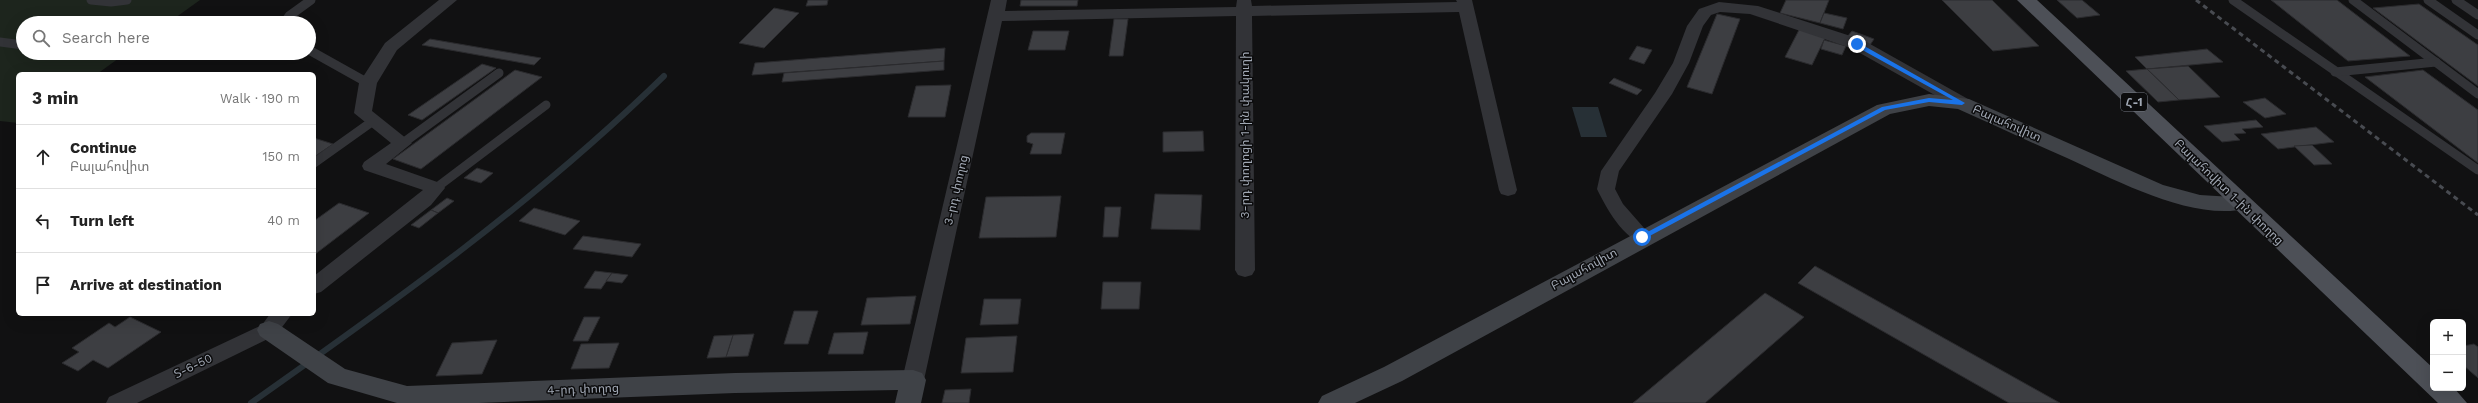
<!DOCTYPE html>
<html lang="en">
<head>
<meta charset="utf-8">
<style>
  :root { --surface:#fff; --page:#f6f6f6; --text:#222; --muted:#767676; --line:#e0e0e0 }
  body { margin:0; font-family:"Work Sans","Noto Sans Armenian",sans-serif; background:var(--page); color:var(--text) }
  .controls { position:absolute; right:12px; bottom:12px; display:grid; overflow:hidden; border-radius:6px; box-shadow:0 4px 16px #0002 }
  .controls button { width:36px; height:36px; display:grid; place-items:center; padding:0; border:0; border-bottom:1px solid var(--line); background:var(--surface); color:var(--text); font:20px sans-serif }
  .stop { position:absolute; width:12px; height:12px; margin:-9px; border:3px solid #1a73e8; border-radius:50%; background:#fff }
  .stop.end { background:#1a73e8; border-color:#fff; box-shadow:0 1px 4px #0008 }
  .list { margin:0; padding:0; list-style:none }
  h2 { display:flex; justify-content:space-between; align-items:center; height:52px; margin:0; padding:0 16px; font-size:17px }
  h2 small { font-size:13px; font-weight:400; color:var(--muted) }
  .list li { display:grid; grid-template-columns:26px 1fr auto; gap:12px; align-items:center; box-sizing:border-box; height:64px; padding:0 16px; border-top:1px solid var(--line) }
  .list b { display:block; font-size:15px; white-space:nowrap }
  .list p { margin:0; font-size:13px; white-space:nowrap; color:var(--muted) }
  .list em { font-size:13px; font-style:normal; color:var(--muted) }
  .icon { flex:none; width:22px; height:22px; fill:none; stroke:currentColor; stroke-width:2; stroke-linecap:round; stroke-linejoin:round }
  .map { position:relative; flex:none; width:2478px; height:403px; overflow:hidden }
  .search { position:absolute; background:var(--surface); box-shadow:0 4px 16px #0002; left:16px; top:16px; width:300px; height:44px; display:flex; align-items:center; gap:10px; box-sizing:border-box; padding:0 14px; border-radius:22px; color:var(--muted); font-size:15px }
  .panel { position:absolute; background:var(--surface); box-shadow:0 4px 16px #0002; left:16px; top:72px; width:300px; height:244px; border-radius:6px }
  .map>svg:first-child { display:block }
  .green { fill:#1d251d }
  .water { fill:#273036 }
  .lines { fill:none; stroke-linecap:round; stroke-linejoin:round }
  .stream { stroke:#273036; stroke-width:6 }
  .building { fill:#3d3e42; stroke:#2b2b2e }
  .lane { stroke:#323337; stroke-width:9 }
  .street { fill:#323337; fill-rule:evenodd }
  .secondary { fill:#3f4247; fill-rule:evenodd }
  .primary { fill:#4d5057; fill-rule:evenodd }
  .rail { stroke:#484b51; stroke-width:3; stroke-dasharray:5 4; stroke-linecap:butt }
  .route { fill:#1a73e8 }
  .labels { text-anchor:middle; stroke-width:3; stroke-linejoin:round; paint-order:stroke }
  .shield { fill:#0c0c0d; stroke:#747982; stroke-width:1 }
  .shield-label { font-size:11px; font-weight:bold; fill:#a1a8b4 }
  .street-label { font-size:12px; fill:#a1a8b4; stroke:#0c0c0d }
</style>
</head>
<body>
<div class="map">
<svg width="2478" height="403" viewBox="0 0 2478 403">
  <rect width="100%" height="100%" fill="#111112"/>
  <polygon class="green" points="0,0 200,0 168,23 23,23 23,53 126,53 97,74 18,74 18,123 0,121"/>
  <polygon class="water" points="1572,107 1598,107 1607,137 1581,137"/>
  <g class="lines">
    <path class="stream" d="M251 403C397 300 536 201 664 76"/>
  </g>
  <g class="building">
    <polygon points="808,0 828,0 827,5 806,6"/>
    <polygon points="1021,0 1078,0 1077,6 1020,6"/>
    <polygon points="1786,0 1829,0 1820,23 1780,13"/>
    <polygon points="1942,0 1992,0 2039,46 1993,51"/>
    <polygon points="2057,0 2082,0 2100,15 2077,18"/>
    <polygon points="2271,0 2337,0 2410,56 2348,61"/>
    <polygon points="2419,4 2478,45 2478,86 2373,8"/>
    <polygon points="774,8 799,13 764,48 739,43"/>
    <polygon points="1824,13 1847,18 1843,29 1820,23"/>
    <polygon points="1717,14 1740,19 1712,94 1687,87"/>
    <polygon points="1114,19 1128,19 1123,56 1109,56"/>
    <polygon points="1800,28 1826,36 1812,65 1785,57"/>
    <polygon points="1033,31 1069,31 1065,50 1028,50"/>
    <polygon points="1852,31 1874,39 1870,45 1847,37"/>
    <polygon points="430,39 541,58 534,65 422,45"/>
    <polygon points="1824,40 1846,46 1842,55 1821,49"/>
    <polygon points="1637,46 1652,50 1644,64 1629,59"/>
    <polygon points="945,48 944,61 752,75 755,63"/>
    <polygon points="2207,49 2223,62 2147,69 2135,57"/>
    <polygon points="944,61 944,70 782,82 784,73"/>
    <polygon points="482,64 496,68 422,120 408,115"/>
    <polygon points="2188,66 2220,97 2179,100 2147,69"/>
    <polygon points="2147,69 2179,100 2158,102 2126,71"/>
    <polygon points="515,70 542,77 421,169 393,159"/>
    <polygon points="2423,70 2478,110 2478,163 2365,77"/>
    <polygon points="1614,78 1642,90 1637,95 1609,83"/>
    <polygon points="951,85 945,117 908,117 916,86"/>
    <polygon points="2265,98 2286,114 2265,118 2243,102"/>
    <polygon points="2256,120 2263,127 2242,129 2246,133 2234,134 2240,140 2222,142 2204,126"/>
    <polygon points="2316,127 2334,142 2278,149 2261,134"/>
    <polygon points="1203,131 1204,151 1163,152 1163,132"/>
    <polygon points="1031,133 1065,133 1061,154 1030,154 1033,144 1027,142 1027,136"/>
    <polygon points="314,138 333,144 314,157"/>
    <polygon points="2312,145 2332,164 2314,165 2294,146"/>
    <polygon points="477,168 493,173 481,183 464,178"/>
    <polygon points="1155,194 1202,195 1200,230 1151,229"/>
    <polygon points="1061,196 1056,237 979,238 986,197"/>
    <polygon points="447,198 454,201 438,213 431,210"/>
    <polygon points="339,203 369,213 314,255 314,221"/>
    <polygon points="1105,207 1121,207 1118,237 1103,237"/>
    <polygon points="534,208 580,221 565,235 519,221"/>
    <polygon points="431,210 438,213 419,228 411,225"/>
    <polygon points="583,236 641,244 632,257 573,249"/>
    <polygon points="1815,266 2060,403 2009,403 1798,283"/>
    <polygon points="595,271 612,273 601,289 584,288"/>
    <polygon points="612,273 628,275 622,283 606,281"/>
    <polygon points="1103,282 1141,282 1139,309 1101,309"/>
    <polygon points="1765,293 1804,317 1705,403 1633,403"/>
    <polygon points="916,296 910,324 861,325 867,298"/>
    <polygon points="984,299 1021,299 1018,324 980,325"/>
    <polygon points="794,311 818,311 808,344 784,344"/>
    <polygon points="130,317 161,332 108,368 93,360 78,371 62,363 79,352 72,348 109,323 115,327"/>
    <polygon points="584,317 600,317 588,341 573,341"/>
    <polygon points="868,332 863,354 828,354 834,333"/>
    <polygon points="754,334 748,356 726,357 733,335"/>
    <polygon points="733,335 726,357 707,358 714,336"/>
    <polygon points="1017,336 1013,372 961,373 966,338"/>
    <polygon points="497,340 482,374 436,376 452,343"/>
    <polygon points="619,343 609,368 571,369 581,344"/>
    <polygon points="2474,344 2478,347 2478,378 2463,365 2463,346"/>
    <polygon points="971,389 969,403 942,403 945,390"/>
  </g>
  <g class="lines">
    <g class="lane">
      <polyline points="91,0 111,2 127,0"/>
      <polyline points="2233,0 2478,170"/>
      <polyline points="2353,0 2478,94"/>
      <polyline points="2428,0 2478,35"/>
      <polyline points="2456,0 2478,15"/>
      <polyline points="284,23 289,16 311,0"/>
      <polyline points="0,42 23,45"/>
      <polyline points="309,50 368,83"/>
      <polyline points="2335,72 2436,62"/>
      <polyline points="403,143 499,73"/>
      <polyline points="314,163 373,121"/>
      <polyline points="436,188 546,105"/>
    </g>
    <g class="street">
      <polygon points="439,0 457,0 397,50 377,83 372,111 412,143 386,164 443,184 445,188 431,205 321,292 314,294 314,276 423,190 364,170 362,166 364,162 391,143 354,113 359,83 385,43"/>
      <polygon points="991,0 1007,0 1005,11 1236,7 1237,0 1251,0 1252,6 1457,2 1456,0 1472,0 1517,190 1515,194 1508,196 1501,194 1499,190 1459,12 1252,16 1255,270 1252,275 1245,277 1238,275 1235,270 1236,16 1002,21 924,380 921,386 913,388 905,386 902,380"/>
      <path d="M1719 2 1758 6 1863 40 1968 99 1971 103 1968 107H1956L1851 48 1750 14 1720 12 1711 15 1703 26 1689 63 1672 94 1619 171 1615 189 1623 204 1652 237 1649 242C1628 248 1605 206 1597 189L1601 171 1655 93 1673 63 1687 26 1699 9Z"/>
      <polygon points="270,314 292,314 276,335 137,403 106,403 109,397 262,325"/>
    </g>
    <g class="secondary">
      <path d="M1929 94 1969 99 2163 185 2200 195 2249 198 2252 203 2249 208C2194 223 2116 180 2067 158 2030 142 1994 125 1958 109L1929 106 1890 114 1402 381 1355 403H1318L1322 396 1384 367 1877 105Z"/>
      <polygon points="269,321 278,324 345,369 407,386 735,373 913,370 922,373 926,380 921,403 895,403 898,390 735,393 479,403 397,403 328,383 260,336 257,330 260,324"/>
    </g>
    <polygon class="primary" points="2017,0 2037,0 2433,368 2433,388 2454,388 2467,403 2438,403"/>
    <polyline class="rail" points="2196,0 2478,215"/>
  </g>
  <polygon class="route" points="1855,43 1859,43 1965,103 1962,105 1929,102 1885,110 1644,239 1640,239 1640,236 1882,107 1929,98 1953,100 1855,46"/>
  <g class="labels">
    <rect class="shield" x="2121" y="93" width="26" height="18" rx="3"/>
    <g class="shield-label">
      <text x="2134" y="106">Հ-1</text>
    </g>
    <g class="street-label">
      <text transform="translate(2007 123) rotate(24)" y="4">Բալահովիտ</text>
      <text transform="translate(1245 135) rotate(-90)" y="4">3-րդ փողոցի 1-ին փակուղի</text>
      <text transform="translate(956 190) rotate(-77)" y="4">3-րդ փողոց</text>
      <text transform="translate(2229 192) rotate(44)" y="4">Բալահովիտ 1-ին փողոց</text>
      <text transform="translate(1584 269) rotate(-29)" y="4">Բալահովիտ</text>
      <text transform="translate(193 366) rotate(-26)" y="4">Տ-6-50</text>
      <text transform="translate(583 389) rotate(-2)" y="4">4-րդ փողոց</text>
    </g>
  </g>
</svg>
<div class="controls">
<button>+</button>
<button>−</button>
</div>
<div class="stop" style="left:1642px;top:237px"></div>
<div class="stop end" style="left:1857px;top:44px"></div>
<div class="search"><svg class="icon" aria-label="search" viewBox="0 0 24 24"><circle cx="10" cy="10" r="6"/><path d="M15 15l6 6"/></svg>Search here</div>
<section class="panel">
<h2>3 min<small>Walk · 190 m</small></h2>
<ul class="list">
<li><svg class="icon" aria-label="ahead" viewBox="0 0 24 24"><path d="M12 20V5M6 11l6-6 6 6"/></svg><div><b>Continue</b><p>Բալահովիտ</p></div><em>150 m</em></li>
<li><svg class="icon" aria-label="left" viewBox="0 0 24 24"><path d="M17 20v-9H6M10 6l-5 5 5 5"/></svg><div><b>Turn left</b></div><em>40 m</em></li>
<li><svg class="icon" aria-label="arrive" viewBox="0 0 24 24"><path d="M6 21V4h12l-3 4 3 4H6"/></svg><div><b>Arrive at destination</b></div></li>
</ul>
</section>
</div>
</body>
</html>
